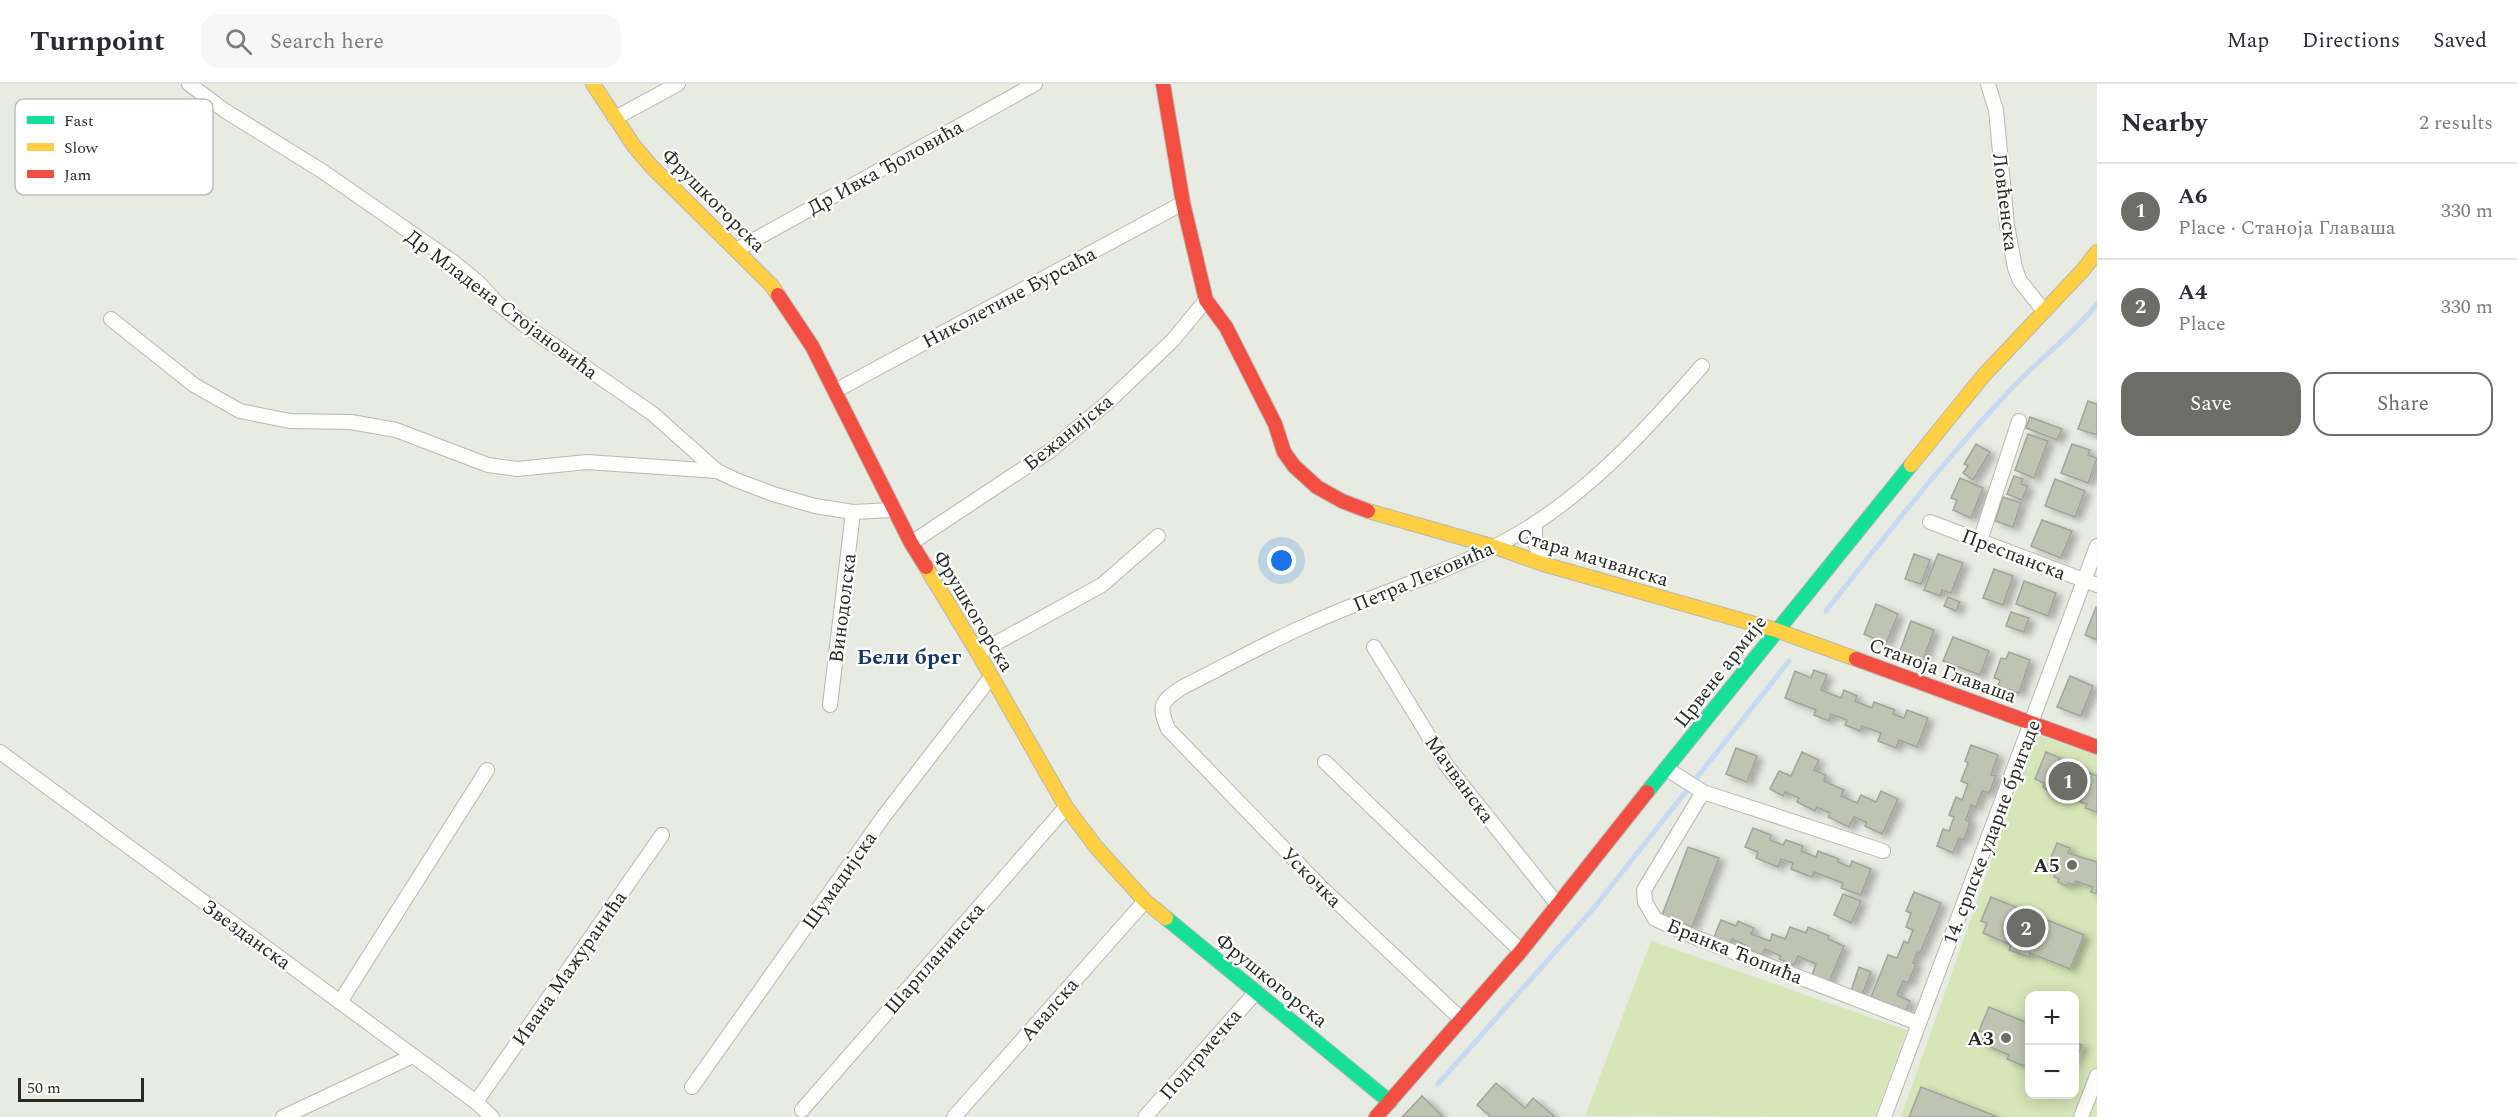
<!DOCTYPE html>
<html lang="en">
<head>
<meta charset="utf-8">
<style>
  :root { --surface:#fff; --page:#f7f7f7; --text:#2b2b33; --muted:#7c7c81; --line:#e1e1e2; --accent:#6b6d66 }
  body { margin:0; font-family:Spectral,serif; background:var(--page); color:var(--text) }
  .controls { position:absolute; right:18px; bottom:18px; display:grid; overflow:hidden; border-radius:12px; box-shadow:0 3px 15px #0003 }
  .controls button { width:54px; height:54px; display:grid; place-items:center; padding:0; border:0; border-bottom:2px solid var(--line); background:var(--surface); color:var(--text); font:30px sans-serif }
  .scale { position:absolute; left:18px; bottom:15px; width:126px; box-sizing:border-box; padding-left:6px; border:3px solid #272923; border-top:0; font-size:16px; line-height:21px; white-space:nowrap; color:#272923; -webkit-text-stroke:4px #fff; paint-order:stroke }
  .you { position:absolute; left:1282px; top:477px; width:21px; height:21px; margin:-15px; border:4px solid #fff; border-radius:50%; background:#1a73e8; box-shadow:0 0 0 9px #1a73e833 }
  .badge { display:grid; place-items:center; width:39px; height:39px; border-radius:50%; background:var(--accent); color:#fff; font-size:20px; font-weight:700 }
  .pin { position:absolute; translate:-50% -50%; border:3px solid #fff; box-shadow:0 2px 6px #0006 }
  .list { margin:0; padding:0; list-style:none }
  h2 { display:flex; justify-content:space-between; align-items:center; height:78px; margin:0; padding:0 24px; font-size:26px }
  h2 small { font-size:20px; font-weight:400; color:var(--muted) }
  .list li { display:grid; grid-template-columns:39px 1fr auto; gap:18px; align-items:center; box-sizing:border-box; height:96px; padding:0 24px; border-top:2px solid var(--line) }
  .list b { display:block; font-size:22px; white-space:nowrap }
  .list p { margin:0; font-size:20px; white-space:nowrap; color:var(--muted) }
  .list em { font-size:20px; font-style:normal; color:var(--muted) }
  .actions { display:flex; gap:12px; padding:18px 24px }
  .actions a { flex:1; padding:14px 0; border:2px solid var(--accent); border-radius:18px; text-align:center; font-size:21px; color:var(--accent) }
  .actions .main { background:var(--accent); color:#fff }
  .icon { flex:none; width:33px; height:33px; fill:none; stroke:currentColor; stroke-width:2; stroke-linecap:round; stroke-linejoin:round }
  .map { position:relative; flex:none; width:2097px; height:1033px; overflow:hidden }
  header { display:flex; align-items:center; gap:36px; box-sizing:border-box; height:84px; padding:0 30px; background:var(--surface); border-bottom:2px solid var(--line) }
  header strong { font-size:28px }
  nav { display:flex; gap:33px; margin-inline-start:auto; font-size:21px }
  .search { width:420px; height:54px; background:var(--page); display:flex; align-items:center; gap:15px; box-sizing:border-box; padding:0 21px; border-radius:18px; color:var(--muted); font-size:22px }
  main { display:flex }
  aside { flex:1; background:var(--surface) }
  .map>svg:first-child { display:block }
  .green { fill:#d6e6b8; fill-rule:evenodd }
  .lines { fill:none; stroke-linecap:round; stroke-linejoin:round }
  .stream { stroke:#c6daf4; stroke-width:5 }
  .building { fill:#bec4b1; stroke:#a1a39d; stroke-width:1.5; filter:url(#shadow) }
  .street-casing { stroke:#b6b8b2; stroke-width:16 }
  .fast-casing { stroke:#b6b8b2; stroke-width:16 }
  .slow-casing { stroke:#b6b8b2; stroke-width:16 }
  .jam-casing { stroke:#b6b8b2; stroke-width:16 }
  .street { stroke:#fcfcfb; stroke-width:14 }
  .fast { stroke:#16e098; stroke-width:14 }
  .slow { stroke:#ffcf43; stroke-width:14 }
  .jam { stroke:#f24e42; stroke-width:14 }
  .poi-dot { fill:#6b6d66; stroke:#fff; stroke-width:2 }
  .labels { text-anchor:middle; stroke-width:4.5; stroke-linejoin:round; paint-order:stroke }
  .street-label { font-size:20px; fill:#272923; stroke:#fff }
  .poi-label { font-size:20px; font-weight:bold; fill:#272923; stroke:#fff; text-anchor:end }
  .quarter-label { font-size:22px; font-weight:bold; fill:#14376c; stroke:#fff }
  .key { fill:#fff; stroke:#bebfbd; stroke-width:1.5 }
  .key-label { font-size:16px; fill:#272923 }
</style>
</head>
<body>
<header>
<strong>Turnpoint</strong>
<div class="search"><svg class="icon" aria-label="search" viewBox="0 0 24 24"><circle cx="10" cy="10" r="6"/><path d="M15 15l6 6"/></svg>Search here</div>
<nav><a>Map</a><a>Directions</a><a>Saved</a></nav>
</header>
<main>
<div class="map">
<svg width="2097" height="1033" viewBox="0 0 2097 1033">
  <defs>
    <filter id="shadow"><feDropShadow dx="6" dy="3.5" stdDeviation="3" flood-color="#0004"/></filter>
  </defs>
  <rect width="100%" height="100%" fill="#e8ebe2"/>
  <g class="green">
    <path d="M2036 650 2097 672V1033H1901ZM2030 912H2074V1010H2030Z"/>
    <polygon points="1651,857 1907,946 1875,1033 1585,1032"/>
  </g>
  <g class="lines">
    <g class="stream">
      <path d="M1826 527C1886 451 1946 374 2013 303 2040 274 2073 251 2097 220"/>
      <polyline points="1438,1000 1593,825 1789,577"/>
    </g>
  </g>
  <g class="building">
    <polygon points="2088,317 2097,320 2097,351 2078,345"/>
    <polygon points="2030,333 2062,345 2057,356 2026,344"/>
    <polygon points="2028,350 2048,357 2034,394 2015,386"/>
    <polygon points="1976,360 1990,368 1973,396 1963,389 1968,382 1964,380"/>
    <polygon points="2072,360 2090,366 2088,371 2097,374 2088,399 2061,389"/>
    <polygon points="2014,392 2023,395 2021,400 2028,402 2022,416 2007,410"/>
    <polygon points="1960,394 1983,404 1971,434 1953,426 1957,416 1951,414"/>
    <polygon points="2055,395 2085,407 2075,433 2045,422"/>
    <polygon points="2003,413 2021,419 2013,443 1995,437"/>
    <polygon points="2042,436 2072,447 2061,474 2031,462"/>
    <polygon points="1914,470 1930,476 1921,500 1905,495"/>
    <polygon points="1938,470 1963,479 1951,509 1942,506 1940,512 1924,506"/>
    <polygon points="1994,485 2013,492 2003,521 1983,514"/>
    <polygon points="2024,497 2056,509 2048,532 2016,520"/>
    <polygon points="1948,513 1960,518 1956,527 1944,522"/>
    <polygon points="1876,520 1898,530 1886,560 1864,550"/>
    <polygon points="2096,523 2097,524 2097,556 2085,551"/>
    <polygon points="2011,528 2029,534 2024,548 2006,542"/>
    <polygon points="1911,537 1934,546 1923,576 1900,567"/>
    <polygon points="1953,553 1989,567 1980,591 1943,577"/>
    <polygon points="2009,568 2030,576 2019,609 1998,602 2000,596 1994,594 2001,574 2006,575"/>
    <polygon points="1814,586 1827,591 1821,606 1841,614 1844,606 1857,612 1855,617 1872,624 1874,618 1895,626 1893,630 1904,634 1907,626 1928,634 1917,663 1899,656 1896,664 1878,657 1881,649 1862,642 1860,647 1845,641 1847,636 1831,630 1829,637 1814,631 1816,626 1785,614 1795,587 1811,594"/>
    <polygon points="2070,592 2093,602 2081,632 2057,623"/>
    <polygon points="1971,661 1998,671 1991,691 1996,692 1989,709 1982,707 1976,723 1971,721 1966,736 1970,738 1964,756 1959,754 1953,769 1937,762 1943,745 1949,747 1954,733 1949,731 1956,713 1962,716 1968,700 1961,697 1968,679 1965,677"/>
    <polygon points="1736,664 1757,672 1747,698 1726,690"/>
    <polygon points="1802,668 1819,676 1814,686 1826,691 1824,697 1844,706 1841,712 1857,719 1861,711 1876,718 1881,707 1898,715 1882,750 1865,742 1866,738 1854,733 1849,743 1828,733 1830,729 1817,723 1815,727 1797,718 1799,714 1785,708 1783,712 1770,705 1779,687 1791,692"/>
    <polygon points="2046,668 2060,674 2057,679 2068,683 2068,680 2097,692 2097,728 2085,724 2087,720 2080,718 2082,713 2065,707 2063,711 2052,710 2043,703 2044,699 2035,695"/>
    <polygon points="1753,744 1771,751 1770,756 1783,761 1786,756 1803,762 1801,767 1816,773 1818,767 1839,775 1838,778 1850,783 1852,777 1871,785 1861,811 1841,804 1843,799 1814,788 1812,793 1791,785 1793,779 1781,775 1778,783 1756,774 1758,768 1745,763"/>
    <polygon points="2057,759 2070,764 2068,769 2097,778 2097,810 2091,808 2093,803 2076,797 2074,801 2068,799 2067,802 2058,798 2059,795 2054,793 2055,789 2046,785"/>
    <polygon points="1688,763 1719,774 1692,843 1662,831"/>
    <polygon points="1914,808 1941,819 1920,869 1917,868 1913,879 1916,880 1908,899 1903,897 1897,911 1910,917 1906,927 1871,913 1888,871 1897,874 1904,857 1908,859 1913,846 1906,843 1911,829 1906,827"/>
    <polygon points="1843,810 1861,817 1851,839 1834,831"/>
    <polygon points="1991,813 2084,851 2070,885 2030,869 2029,873 2009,866 2011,861 1983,849 1987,839 1981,837"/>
    <polygon points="1721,836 1736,842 1738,837 1754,844 1751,850 1770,857 1772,850 1785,855 1790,843 1806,849 1808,843 1829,852 1828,855 1844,862 1829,898 1812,891 1816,880 1798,872 1794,881 1779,875 1781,872 1765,865 1762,871 1744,864 1745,861 1732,855 1730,860 1714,853"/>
    <polygon points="1859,883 1871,888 1862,911 1851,907"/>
    <polygon points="1989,923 2030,940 2030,979 2027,983 2007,975 2009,971 1981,959 1985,949 1979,947"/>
    <polygon points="2074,958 2082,961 2074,980"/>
    <polygon points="1496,999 1525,1024 1533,1014 1555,1033 1491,1033 1477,1021"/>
    <polygon points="1921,1003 1998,1033 1909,1033"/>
    <polygon points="1422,1012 1443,1033 1402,1033"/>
  </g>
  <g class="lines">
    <g class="street-casing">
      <g id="street">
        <polyline points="189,0 224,26 322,87 452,177 479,199 497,219 526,242 653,330 717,387 736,396 773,410 815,422 853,428 893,426"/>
        <polyline points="1988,0 1996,26 2007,141 2015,184 2020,197 2044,227"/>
        <polyline points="615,34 678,0"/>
        <polyline points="736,166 1035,0"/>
        <polyline points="111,235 194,301 240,327 290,337 351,338 396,346 488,381 517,385 587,378 717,387"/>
        <polyline points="835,307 1183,119"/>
        <polyline points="1930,438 2097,501"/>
        <polyline points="1535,439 1535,458 1543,480"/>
        <polyline points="1980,457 2019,337"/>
        <polyline points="911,459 1050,367 1108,318 1173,256 1206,216"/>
        <polyline points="1374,563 1447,682 1557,820"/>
        <polyline points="978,569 1102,501 1158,452"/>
        <polyline points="830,621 853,428"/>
        <polyline points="0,668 476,1018 492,1033"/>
        <polyline points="1325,678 1521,867"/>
        <polyline points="1667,685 1703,708 1883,767"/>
        <polyline points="1703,708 1644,806 1645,818 1655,835 1692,852 1918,939"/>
        <polyline points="340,918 487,686"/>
        <path d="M1461 935 1321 803 1168 645C1158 621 1161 618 1181 604 1223 583 1264 560 1307 541 1382 506 1465 485 1534 440 1600 397 1651 340 1702 282"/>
        <polyline points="692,1003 884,732 991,593"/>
        <polyline points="476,1018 662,751"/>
        <polyline points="802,1026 1066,723"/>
        <polyline points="283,1033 413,972"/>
        <polyline points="954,1033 1145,817"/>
        <polyline points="1145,1033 1256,908"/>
        <polyline points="1884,1033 2097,462"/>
        <polyline points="2081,1033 2097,992"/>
      </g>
    </g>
    <g class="fast-casing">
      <g id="fast">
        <polyline points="1647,708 1911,381"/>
        <polyline points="1166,834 1390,1018"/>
      </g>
    </g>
    <g class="slow-casing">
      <g id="slow">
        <polyline points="593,0 634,62 651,82 772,202 778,211"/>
        <polyline points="1911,381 1984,291 2083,186 2097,168"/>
        <polyline points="1368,427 1495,463 1543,480 1776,546 1856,575"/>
        <polyline points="926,483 978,569 1066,723 1096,763 1145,817 1166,834"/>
      </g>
    </g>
    <g class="jam-casing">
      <g id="jam">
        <polyline points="1163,0 1183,119 1206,216 1226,243 1275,340 1284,368 1294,382 1317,403 1342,417 1368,427"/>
        <polyline points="778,211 812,262 911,459 926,483"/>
        <polyline points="1856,575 2097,663"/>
        <polyline points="1376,1033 1521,867 1647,708"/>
      </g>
    </g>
    <use href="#street" class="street"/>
    <use href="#fast" class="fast"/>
    <use href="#slow" class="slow"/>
    <use href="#jam" class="jam"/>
  </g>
  <g class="poi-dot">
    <circle cx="2072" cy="781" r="6"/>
    <circle cx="2006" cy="954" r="6"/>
  </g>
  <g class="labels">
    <g class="street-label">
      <text transform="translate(885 83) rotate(-29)" y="7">Др Ивка Ђоловића</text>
      <text transform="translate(714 116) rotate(45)" y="7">Фрушкогорска</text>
      <text transform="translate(2006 118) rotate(83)" y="7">Ловћенска</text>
      <text transform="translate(1009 213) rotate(-28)" y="7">Николетине Бурсаћа</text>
      <text transform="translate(502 220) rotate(37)" y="7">Др Младена Стојановића</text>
      <text transform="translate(1068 348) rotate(-39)" y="7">Бежанијска</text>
      <text transform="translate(2014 470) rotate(21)" y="7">Преспанска</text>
      <text transform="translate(1593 473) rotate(17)" y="7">Стара мачванска</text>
      <text transform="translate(1423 492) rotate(-23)" y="7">Петра Лековића</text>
      <text transform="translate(842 524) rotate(-83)" y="7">Винодолска</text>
      <text transform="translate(974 527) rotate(59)" y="7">Фрушкогорска</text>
      <text transform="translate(1943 586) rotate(20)" y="7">Станоја Главаша</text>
      <text transform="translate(1720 587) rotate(-52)" y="7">Црвене армије</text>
      <text transform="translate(1460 695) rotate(54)" y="7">Мачванска</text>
      <text transform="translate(1991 748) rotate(-69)" y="7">14. српске ударне бригаде</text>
      <text transform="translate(1312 793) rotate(45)" y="7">Ускочка</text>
      <text transform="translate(839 796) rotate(-55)" y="7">Шумадијска</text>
      <text transform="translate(247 850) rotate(36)" y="7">Звезданска</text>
      <text transform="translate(1735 867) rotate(22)" y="7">Бранка Ћопића</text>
      <text transform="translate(934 874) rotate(-49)" y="7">Шарпланинска</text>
      <text transform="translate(569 884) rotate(-55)" y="7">Ивана Мажуранића</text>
      <text transform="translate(1272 896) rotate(39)" y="7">Фрушкогорска</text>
      <text transform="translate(1049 925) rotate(-49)" y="7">Авалска</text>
      <text transform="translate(1200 970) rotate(-49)" y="7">Подгрмечка</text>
    </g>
    <g class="poi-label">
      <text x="2060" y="788">A5</text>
      <text x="1994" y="961">A3</text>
    </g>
    <g class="quarter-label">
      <text x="909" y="580">Бели брег</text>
    </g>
  </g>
  <rect x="15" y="15" width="198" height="96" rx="9" class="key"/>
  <rect x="27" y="32" width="27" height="8" fill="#16e098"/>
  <rect x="27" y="59" width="27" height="8" fill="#ffcf43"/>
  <rect x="27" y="86" width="27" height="8" fill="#f24e42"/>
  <g class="key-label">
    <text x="64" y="42">Fast</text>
    <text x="64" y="69">Slow</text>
    <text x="64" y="96">Jam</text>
  </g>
</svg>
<div class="controls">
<button>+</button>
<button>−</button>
</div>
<div class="scale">50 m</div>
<div class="you"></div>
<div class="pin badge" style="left:2068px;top:697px">1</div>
<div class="pin badge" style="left:2026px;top:844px">2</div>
</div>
<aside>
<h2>Nearby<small>2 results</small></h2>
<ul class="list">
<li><span class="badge">1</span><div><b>A6</b><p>Place · Станоја Главаша</p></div><em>330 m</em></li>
<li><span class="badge">2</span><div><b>A4</b><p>Place</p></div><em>330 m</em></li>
</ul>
<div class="actions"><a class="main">Save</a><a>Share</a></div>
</aside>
</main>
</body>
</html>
